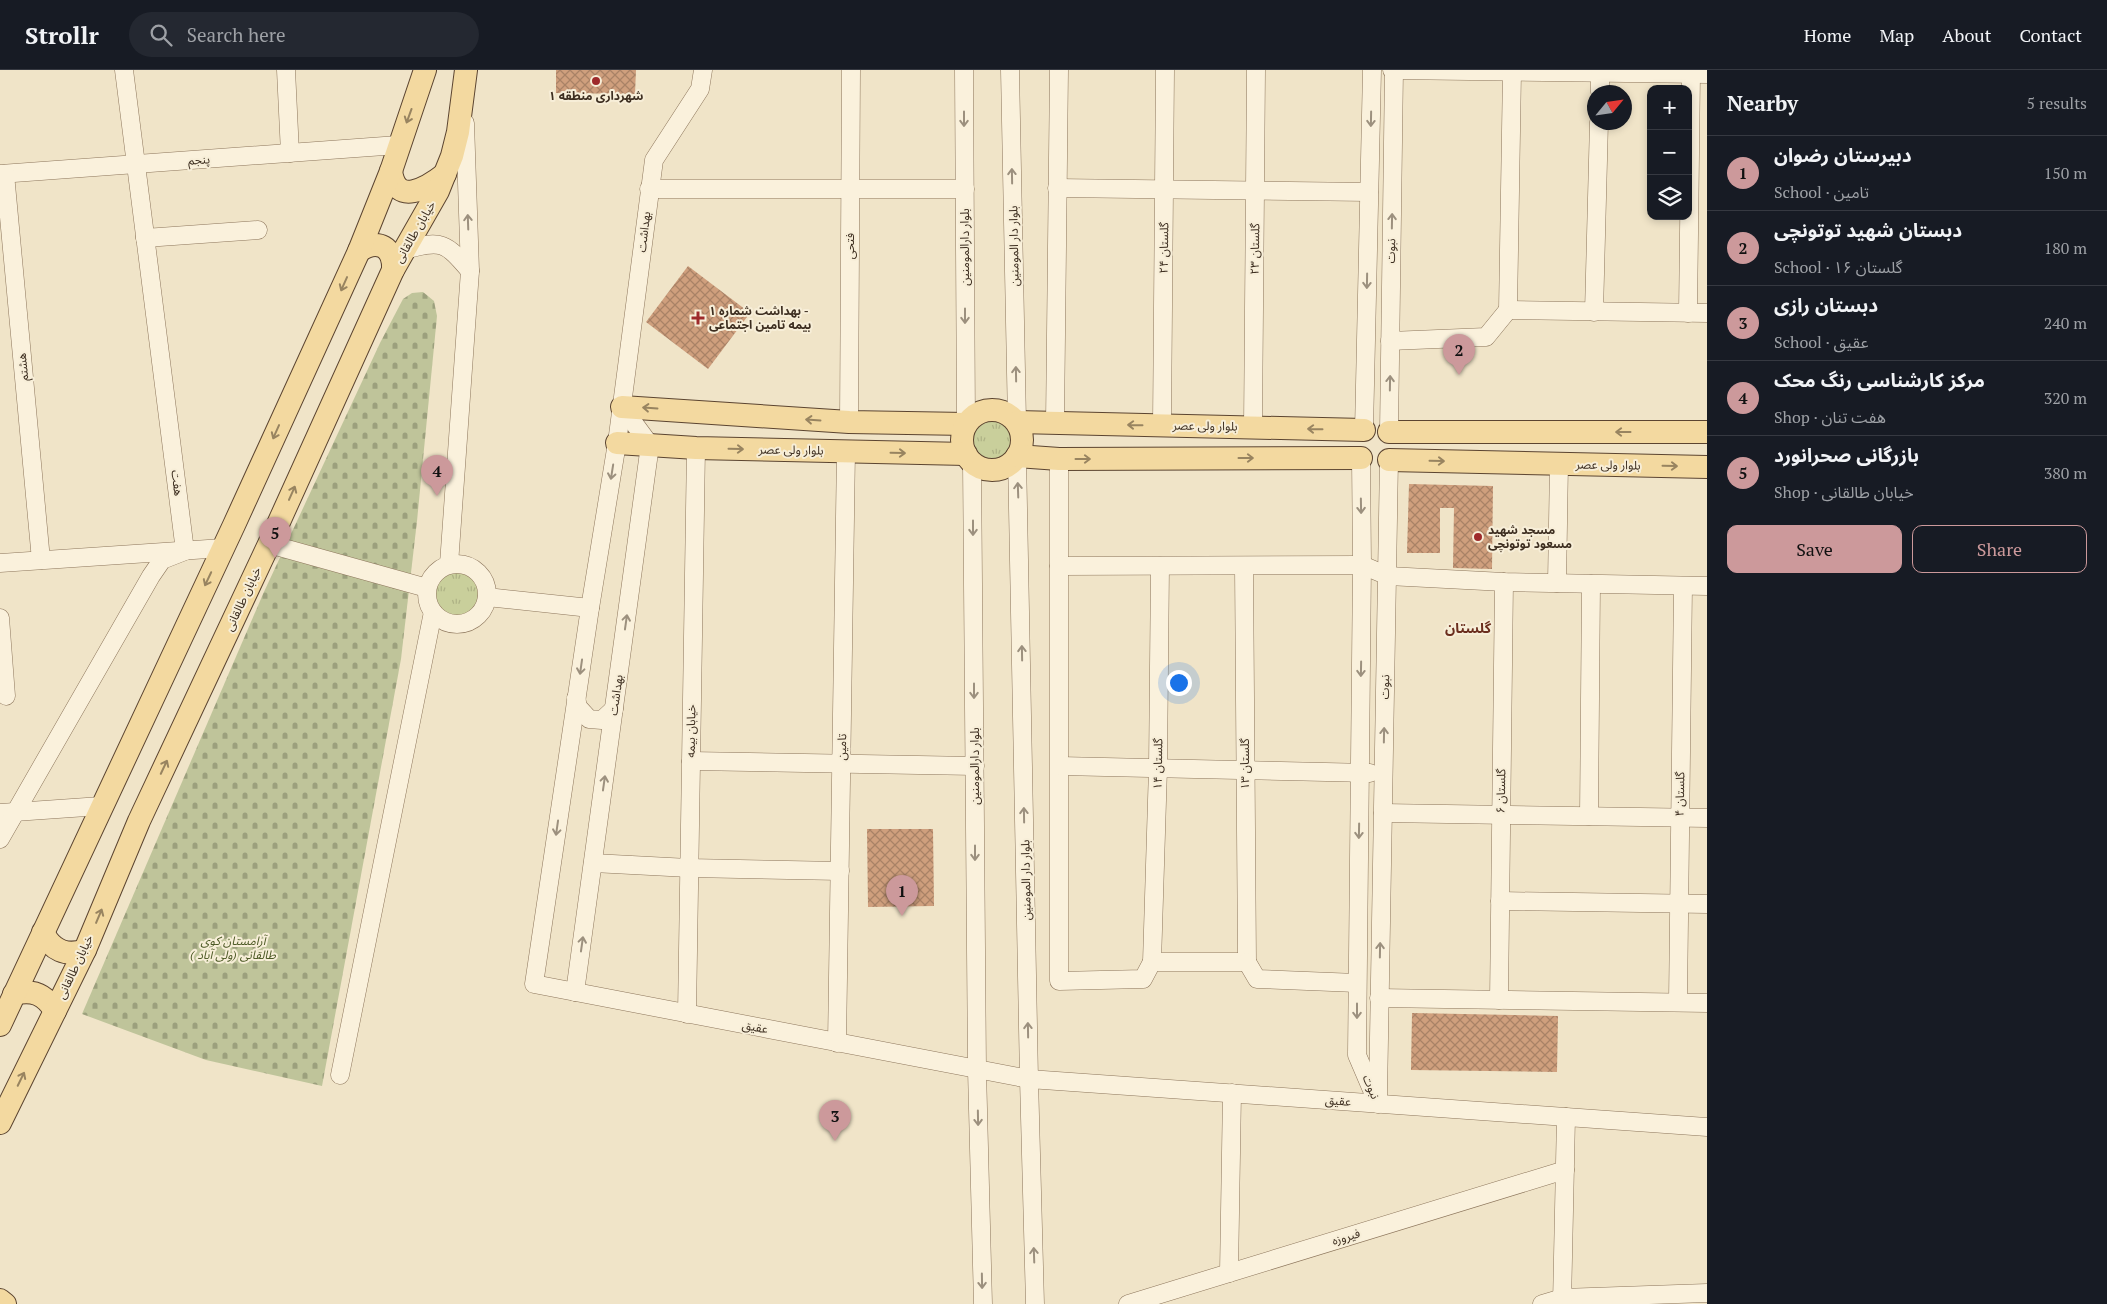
<!DOCTYPE html>
<html lang="en">
<head>
<meta charset="utf-8">
<style>
  :root { --surface:#171b24; --page:#242831; --text:#f1f3f6; --muted:#9ea1a6; --line:#363941; --accent:#cc999b }
  body { margin:0; font-family:"PT Serif","Noto Sans Arabic",serif; background:var(--page); color:var(--text) }
  .controls { position:absolute; right:15px; top:15px; display:grid; overflow:hidden; border-radius:10px; box-shadow:0 2px 8px #0003 }
  .controls button { width:45px; height:45px; display:grid; place-items:center; padding:0; border:0; border-bottom:1px solid var(--line); background:var(--surface); color:var(--text); font:25px sans-serif }
  .compass { position:absolute; left:1587px; top:15px; width:45px; height:45px; border-radius:50%; background:var(--surface); box-shadow:0 2px 8px #0003; rotate:61deg }
  .you { position:absolute; left:1178px; top:612px; width:18px; height:18px; margin:-12px; border:4px solid #fff; border-radius:50%; background:#1a73e8; box-shadow:0 0 0 8px #1a73e833 }
  .badge { display:grid; place-items:center; width:32px; height:32px; border-radius:50%; background:var(--accent); color:#111; font-size:16px; font-weight:700 }
  .pin { position:absolute; translate:-50% -41px; filter:drop-shadow(0 1px 2px #0008) }
  .pin::after { content:''; position:absolute; top:26px; width:18px; height:15px; background:inherit; clip-path:polygon(0 0,100% 0,50% 100%) }
  .list { margin:0; padding:0; list-style:none }
  h2 { display:flex; justify-content:space-between; align-items:center; height:65px; margin:0; padding:0 20px; font-size:21px }
  h2 small { font-size:16px; font-weight:400; color:var(--muted) }
  .list li { display:grid; grid-template-columns:32px 1fr auto; gap:15px; align-items:center; box-sizing:border-box; height:75px; padding:0 20px; border-top:1px solid var(--line) }
  .list b { display:block; font-size:19px; white-space:nowrap }
  .list p { margin:0; font-size:16px; white-space:nowrap; color:var(--muted) }
  .list em { font-size:16px; font-style:normal; color:var(--muted) }
  .actions { display:flex; gap:10px; padding:15px 20px }
  .actions a { flex:1; padding:11px 0; border:1px solid var(--accent); border-radius:10px; text-align:center; font-size:18px; color:var(--accent) }
  .actions .main { background:var(--accent); color:#111 }
  .icon { flex:none; width:28px; height:28px; fill:none; stroke:currentColor; stroke-width:2; stroke-linecap:round; stroke-linejoin:round }
  .map { position:relative; flex:none; width:1707px; height:1234px; overflow:hidden }
  header { display:flex; align-items:center; gap:30px; box-sizing:border-box; height:70px; padding:0 25px; background:var(--surface); border-bottom:1px solid var(--line) }
  header strong { font-size:24px }
  nav { display:flex; gap:28px; margin-inline-start:auto; font-size:18px }
  .search { width:350px; height:45px; background:var(--page); display:flex; align-items:center; gap:12px; box-sizing:border-box; padding:0 18px; border-radius:28px; color:var(--muted); font-size:19px }
  main { display:flex }
  aside { flex:1; background:var(--surface) }
  .map>svg:first-child { display:block }
  .grass { fill:url(#grass-tufts) }
  .cemetery { fill:url(#cemetery-stones) }
  .building { fill:url(#building-cross-hatch) }
  .lines { fill:none; stroke-linecap:round; stroke-linejoin:round }
  .minor-casing { stroke:#8d765c; stroke-width:19 }
  .major-casing { stroke:#5b4430; stroke-width:24 }
  .minor { stroke:#faf1dc; stroke-width:18 }
  .major { stroke:#f3d9a0; stroke-width:22 }
  .oneway { stroke:#988460 }
  .oneway2 { stroke:#9c907e }
  .poi-dot { fill:#9e2a2b; stroke:#f7eed8; stroke-width:2 }
  .labels { text-anchor:middle; stroke-width:4; stroke-linejoin:round; paint-order:stroke }
  .poi-label { font-size:12px; font-weight:bold; fill:#3d2e20; stroke:#f7eed8; text-anchor:start }
  .street-label { font-size:12px; fill:#3d2e20; stroke:#f7eed8 }
  .park-label { font-size:12px; font-style:italic; fill:#4d5a26; stroke:#f7eed8 }
  .neighbourhood-label { font-size:14px; font-weight:bold; fill:#6b2e1e; stroke:#f7eed8 }
</style>
</head>
<body>
<header>
<strong>Strollr</strong>
<div class="search"><svg class="icon" aria-label="search" viewBox="0 0 24 24"><circle cx="10" cy="10" r="6"/><path d="M15 15l6 6"/></svg>Search here</div>
<nav><a>Home</a><a>Map</a><a>About</a><a>Contact</a></nav>
</header>
<main>
<div class="map">
<svg width="1707" height="1234" viewBox="0 0 1707 1234">
  <defs>
    <pattern id="grass-tufts" width="24" height="20" patternUnits="userSpaceOnUse" patternTransform="scale(1.25)"><rect width="24" height="20" fill="#c9cf9b"/><path d="M3 7l-1-3M5 7V3M7 7l1-3M15 17l-1-3M17 17v-4M19 17l1-3" fill="none" stroke="#aeb285"/></pattern>
    <pattern id="cemetery-stones" width="16" height="16" patternUnits="userSpaceOnUse" patternTransform="scale(1.25)"><rect width="16" height="16" fill="#bfc49a"/><path d="M2 7V4a2 2 0 0 1 4 0v3zM10 15v-3a2 2 0 0 1 4 0v3z" fill="#9ca07d"/></pattern>
    <pattern id="building-cross-hatch" width="8" height="8" patternUnits="userSpaceOnUse" patternTransform="scale(1.25)"><rect width="8" height="8" fill="#cf9f7d"/><path d="M0 0l8 8M0 8l8-8" fill="none" stroke="#a98266"/></pattern>
  </defs>
  <rect width="100%" height="100%" fill="#f0e4c8"/>
  <g class="grass">
    <circle cx="992" cy="370" r="24"/>
    <circle cx="457" cy="523" r="26"/>
  </g>
  <polygon class="cemetery" points="423,222 434,231 437,246 417,451 401,589 322,1016 206,990 82,944 263,524 380,273 403,229 412,223"/>
  <g class="building">
    <polygon points="556,0 636,0 635,24 556,23"/>
    <polygon points="688,196 750,243 708,299 646,252"/>
    <polygon points="1409,414 1493,416 1492,499 1453,498 1454,438 1440,438 1440,483 1407,483"/>
    <polygon points="867,759 933,759 934,836 868,837"/>
    <polygon points="1412,943 1558,946 1557,1002 1411,1000"/>
  </g>
  <g class="lines">
    <g class="minor-casing">
      <g id="minor">
        <polyline points="286,0 290,83"/>
        <polyline points="703,0 700,19 654,90 617,373 590,538 534,914 1029,1009 1707,1057"/>
        <polyline points="964,0 966,354"/>
        <polyline points="1010,0 1017,352"/>
        <polyline points="1392,0 1707,4"/>
        <polyline points="1600,22 1600,3"/>
        <polyline points="0,104 398,75"/>
        <polyline points="5,104 41,490"/>
        <polyline points="1057,118 1369,122"/>
        <polyline points="649,119 965,119"/>
        <polyline points="145,168 258,160"/>
        <path d="M405 180C442 169 446 173 470 201"/>
        <polyline points="1508,240 1512,2"/>
        <polyline points="1508,240 1707,243"/>
        <polyline points="1594,242 1599,52"/>
        <polyline points="1688,243 1691,4"/>
        <polyline points="1390,271 1486,267 1508,240"/>
        <polyline points="849,352 851,0"/>
        <polyline points="1055,353 1059,0"/>
        <polyline points="1162,355 1165,0"/>
        <polyline points="1253,358 1256,0"/>
        <polyline points="1364,360 1372,0"/>
        <polyline points="1389,362 1394,0"/>
        <polyline points="1017,386 1029,1009 1035,1234"/>
        <polyline points="1361,388 1362,495 1357,985 1378,1034"/>
        <polyline points="1059,389 1059,911 1143,909 1152,892 1247,892"/>
        <polyline points="972,392 977,1000 983,1234"/>
        <polyline points="269,474 427,518"/>
        <polyline points="0,493 223,478"/>
        <circle cx="457" cy="524" r="30"/>
        <polyline points="449,494 470,201 465,53"/>
        <polyline points="1059,496 1362,495 1388,506 1504,512 1707,516"/>
        <polyline points="1244,496 1247,892"/>
        <polyline points="1557,513 1559,394"/>
        <polyline points="487,527 590,538"/>
        <polyline points="0,548 6,626"/>
        <polyline points="576,628 578,637 589,649 602,650 614,639"/>
        <polyline points="691,691 975,696"/>
        <polyline points="1060,696 1370,703"/>
        <polyline points="0,743 101,736"/>
        <polyline points="1383,743 1707,748"/>
        <polyline points="1589,746 1591,514"/>
        <polyline points="0,769 151,506 162,490 185,481 124,0"/>
        <polyline points="593,793 689,798 840,801"/>
        <polyline points="1500,831 1707,834"/>
        <polyline points="1152,892 1158,698 1160,496"/>
        <polyline points="1247,892 1257,909 1357,913"/>
        <polyline points="575,922 650,375 622,337"/>
        <polyline points="1379,928 1707,933"/>
        <polyline points="1499,930 1504,512"/>
        <polyline points="1678,932 1683,516"/>
        <polyline points="687,944 696,378"/>
        <polyline points="837,973 846,381"/>
        <polyline points="340,1005 433,542"/>
        <polyline points="1378,1026 1389,390"/>
        <polyline points="1229,1203 1232,1023"/>
        <polyline points="1128,1234 1565,1100"/>
        <polyline points="1542,1234 1562,1228 1707,1223"/>
        <polyline points="1562,1234 1566,1047"/>
      </g>
    </g>
    <g class="major-casing">
      <g id="major">
        <path d="M391 101C396 137 427 118 445 104"/>
        <path d="M359 181C378 168 394 177 393 200"/>
        <polyline points="622,337 849,352 966,354"/>
        <circle cx="992" cy="370" r="30"/>
        <polyline points="1017,352 1364,360"/>
        <polyline points="1389,362 1707,362"/>
        <polyline points="617,373 696,378 966,384"/>
        <polyline points="1017,386 1059,389 1361,388"/>
        <polyline points="1389,390 1707,397"/>
        <path d="M43 862C51 880 66 887 85 880"/>
        <path d="M14 924C32 919 45 924 55 941"/>
        <polyline points="0,955 234,455 359,181 391,101 425,0"/>
        <polyline points="0,1053 85,880 139,751 269,474 393,200 438,121 452,86 458,62 466,0"/>
        <polyline points="0,1230 5,1234"/>
      </g>
    </g>
    <use href="#minor" class="minor"/>
    <use href="#major" class="major"/>
  </g>
  <defs><path id="oneway-shaft" d="M-6 0H5M1.5-3L5.5 0L1.5 3" fill="none" stroke-width="1.6" stroke-linecap="round" stroke-linejoin="round" transform="scale(1.25)"/></defs>
  <g class="oneway">
    <use href="#oneway-shaft" transform="translate(409 46) rotate(110)"/>
    <use href="#oneway-shaft" transform="translate(344 214) rotate(114)"/>
    <use href="#oneway-shaft" transform="translate(650 338) rotate(-176)"/>
    <use href="#oneway-shaft" transform="translate(813 350) rotate(-176)"/>
    <use href="#oneway-shaft" transform="translate(1135 355) rotate(-179)"/>
    <use href="#oneway-shaft" transform="translate(1315 359) rotate(-179)"/>
    <use href="#oneway-shaft" transform="translate(276 362) rotate(114)"/>
    <use href="#oneway-shaft" transform="translate(1623 362) rotate(-180)"/>
    <use href="#oneway-shaft" transform="translate(736 379) rotate(1)"/>
    <use href="#oneway-shaft" transform="translate(898 383) rotate(1)"/>
    <use href="#oneway-shaft" transform="translate(1246 388)"/>
    <use href="#oneway-shaft" transform="translate(1083 389)"/>
    <use href="#oneway-shaft" transform="translate(1437 391) rotate(1)"/>
    <use href="#oneway-shaft" transform="translate(1670 396) rotate(1)"/>
    <use href="#oneway-shaft" transform="translate(292 423) rotate(-66)"/>
    <use href="#oneway-shaft" transform="translate(208 509) rotate(115)"/>
    <use href="#oneway-shaft" transform="translate(164 697) rotate(-65)"/>
    <use href="#oneway-shaft" transform="translate(99 846) rotate(-67)"/>
    <use href="#oneway-shaft" transform="translate(21 1009) rotate(-64)"/>
  </g>
  <g class="oneway2">
    <use href="#oneway-shaft" transform="translate(964 49) rotate(90)"/>
    <use href="#oneway-shaft" transform="translate(1371 49) rotate(91)"/>
    <use href="#oneway-shaft" transform="translate(1012 106) rotate(-91)"/>
    <use href="#oneway-shaft" transform="translate(1392 151) rotate(-89)"/>
    <use href="#oneway-shaft" transform="translate(468 152) rotate(-92)"/>
    <use href="#oneway-shaft" transform="translate(1367 211) rotate(91)"/>
    <use href="#oneway-shaft" transform="translate(965 246) rotate(90)"/>
    <use href="#oneway-shaft" transform="translate(1016 304) rotate(-91)"/>
    <use href="#oneway-shaft" transform="translate(1390 313) rotate(-89)"/>
    <use href="#oneway-shaft" transform="translate(612 402) rotate(99)"/>
    <use href="#oneway-shaft" transform="translate(1018 420) rotate(-92)"/>
    <use href="#oneway-shaft" transform="translate(1361 436) rotate(89)"/>
    <use href="#oneway-shaft" transform="translate(973 458) rotate(90)"/>
    <use href="#oneway-shaft" transform="translate(626 552) rotate(-82)"/>
    <use href="#oneway-shaft" transform="translate(1022 583) rotate(-91)"/>
    <use href="#oneway-shaft" transform="translate(581 597) rotate(98)"/>
    <use href="#oneway-shaft" transform="translate(1361 599) rotate(91)"/>
    <use href="#oneway-shaft" transform="translate(974 621) rotate(90)"/>
    <use href="#oneway-shaft" transform="translate(1384 665) rotate(-89)"/>
    <use href="#oneway-shaft" transform="translate(604 713) rotate(-82)"/>
    <use href="#oneway-shaft" transform="translate(1024 745) rotate(-91)"/>
    <use href="#oneway-shaft" transform="translate(557 758) rotate(98)"/>
    <use href="#oneway-shaft" transform="translate(1359 761) rotate(91)"/>
    <use href="#oneway-shaft" transform="translate(975 783) rotate(90)"/>
    <use href="#oneway-shaft" transform="translate(582 874) rotate(-82)"/>
    <use href="#oneway-shaft" transform="translate(1380 880) rotate(-89)"/>
    <use href="#oneway-shaft" transform="translate(1357 941) rotate(90)"/>
    <use href="#oneway-shaft" transform="translate(1028 960) rotate(-91)"/>
    <use href="#oneway-shaft" transform="translate(978 1048) rotate(89)"/>
    <use href="#oneway-shaft" transform="translate(1034 1185) rotate(-92)"/>
    <use href="#oneway-shaft" transform="translate(982 1211) rotate(89)"/>
  </g>
  <g class="poi-dot">
    <circle cx="596" cy="11" r="5"/>
    <path d="M695.5 240.5h5v5h5v5h-5v5h-5v-5h-5v-5h5z"/>
    <circle cx="1478" cy="467" r="5"/>
  </g>
  <g class="labels">
    <g class="poi-label">
      <text x="596" y="30" text-anchor="middle">شهرداری منطقه ۱</text>
      <text x="709" y="245">بهداشت شماره ۱ -<tspan x="709" dy="14">بیمه تامین اجتماعی</tspan></text>
      <text x="1488" y="464">مسجد شهید<tspan x="1488" dy="14">مسعود توتونچی</tspan></text>
    </g>
    <g class="street-label">
      <text transform="translate(199 90) rotate(-4)" y="4">پنجم</text>
      <text transform="translate(415 162) rotate(-60)" y="4">خیابان طالقانی</text>
      <text transform="translate(644 162) rotate(-83)" y="4">بهداشت</text>
      <text transform="translate(850 176) rotate(-90)" y="4">فتحی</text>
      <text transform="translate(1014 176) rotate(-91)" y="4">بلوار دار المومنین</text>
      <text transform="translate(965 177) rotate(-90)" y="4">بلوار دارالمومنین</text>
      <text transform="translate(1164 178) rotate(-89)" y="4">گلستان ۲۴</text>
      <text transform="translate(1255 179) rotate(-89)" y="4">گلستان ۲۳</text>
      <text transform="translate(1391 181) rotate(-89)" y="4">نبوت</text>
      <text transform="translate(23 297) rotate(-95)" y="4">هشتم</text>
      <text transform="translate(1205 356) rotate(1)" y="4">بلوار ولی عصر</text>
      <text transform="translate(791 380) rotate(1)" y="4">بلوار ولی عصر</text>
      <text transform="translate(1608 395) rotate(1)" y="4">بلوار ولی عصر</text>
      <text transform="translate(177 413) rotate(83)" y="4">هفت</text>
      <text transform="translate(243 529) rotate(-65)" y="4">خیابان طالقانی</text>
      <text transform="translate(1385 617) rotate(-89)" y="4">نبوت</text>
      <text transform="translate(616 625) rotate(-82)" y="4">بهداشت</text>
      <text transform="translate(691 661) rotate(-89)" y="4">خیابان بیمه</text>
      <text transform="translate(842 677) rotate(-89)" y="4">تامین</text>
      <text transform="translate(1158 694) rotate(-89)" y="4">گلستان ۱۴</text>
      <text transform="translate(1245 694) rotate(-90)" y="4">گلستان ۱۳</text>
      <text transform="translate(975 696) rotate(-90)" y="4">بلوار دارالمومنین</text>
      <text transform="translate(1501 721) rotate(-89)" y="4">گلستان ۶</text>
      <text transform="translate(1680 724) rotate(-89)" y="4">گلستان ۴</text>
      <text transform="translate(1026 810) rotate(-91)" y="4">بلوار دار المومنین</text>
      <text transform="translate(75 897) rotate(-65)" y="4">خیابان طالقانی</text>
      <text transform="translate(755 957) rotate(11)" y="4">عقیق</text>
      <text transform="translate(1371 1017) rotate(67)" y="4">نبوت</text>
      <text transform="translate(1338 1031) rotate(4)" y="4">عقیق</text>
      <text transform="translate(1346 1167) rotate(-17)" y="4">فیروزه</text>
    </g>
    <g class="park-label">
      <text x="233" y="875">آرامستان کوی<tspan x="233" dy="14">طالقانی (ولی آباد )</tspan></text>
    </g>
    <g class="neighbourhood-label">
      <text x="1468" y="563">گلستان</text>
    </g>
  </g>
</svg>
<div class="controls">
<button>+</button>
<button>−</button>
<button><svg class="icon" aria-label="layers" viewBox="0 0 24 24"><path d="M12 4l9 5-9 5-9-5zM3 14l9 5 9-5"/></svg></button>
</div>
<svg class="compass" viewBox="-18 -18 36 36"><path d="M0-13l5 13h-10z" fill="#e53935"/><path d="M0 13l5-13h-10z" fill="#9ea1a6"/></svg>
<div class="you"></div>
<div class="pin badge" style="left:902px;top:846px">1</div>
<div class="pin badge" style="left:1459px;top:305px">2</div>
<div class="pin badge" style="left:835px;top:1071px">3</div>
<div class="pin badge" style="left:437px;top:426px">4</div>
<div class="pin badge" style="left:275px;top:488px">5</div>
</div>
<aside>
<h2>Nearby<small>5 results</small></h2>
<ul class="list">
<li><span class="badge">1</span><div><b>دبیرستان رضوان</b><p>School · تامین</p></div><em>150 m</em></li>
<li><span class="badge">2</span><div><b>دبستان شهید توتونچی</b><p>School · گلستان ۱۶</p></div><em>180 m</em></li>
<li><span class="badge">3</span><div><b>دبستان رازی</b><p>School · عقیق</p></div><em>240 m</em></li>
<li><span class="badge">4</span><div><b>مرکز کارشناسی رنگ محک</b><p>Shop · هفت تنان</p></div><em>320 m</em></li>
<li><span class="badge">5</span><div><b>بازرگانی صحرانورد</b><p>Shop · خیابان طالقانی</p></div><em>380 m</em></li>
</ul>
<div class="actions"><a class="main">Save</a><a>Share</a></div>
</aside>
</main>
</body>
</html>
